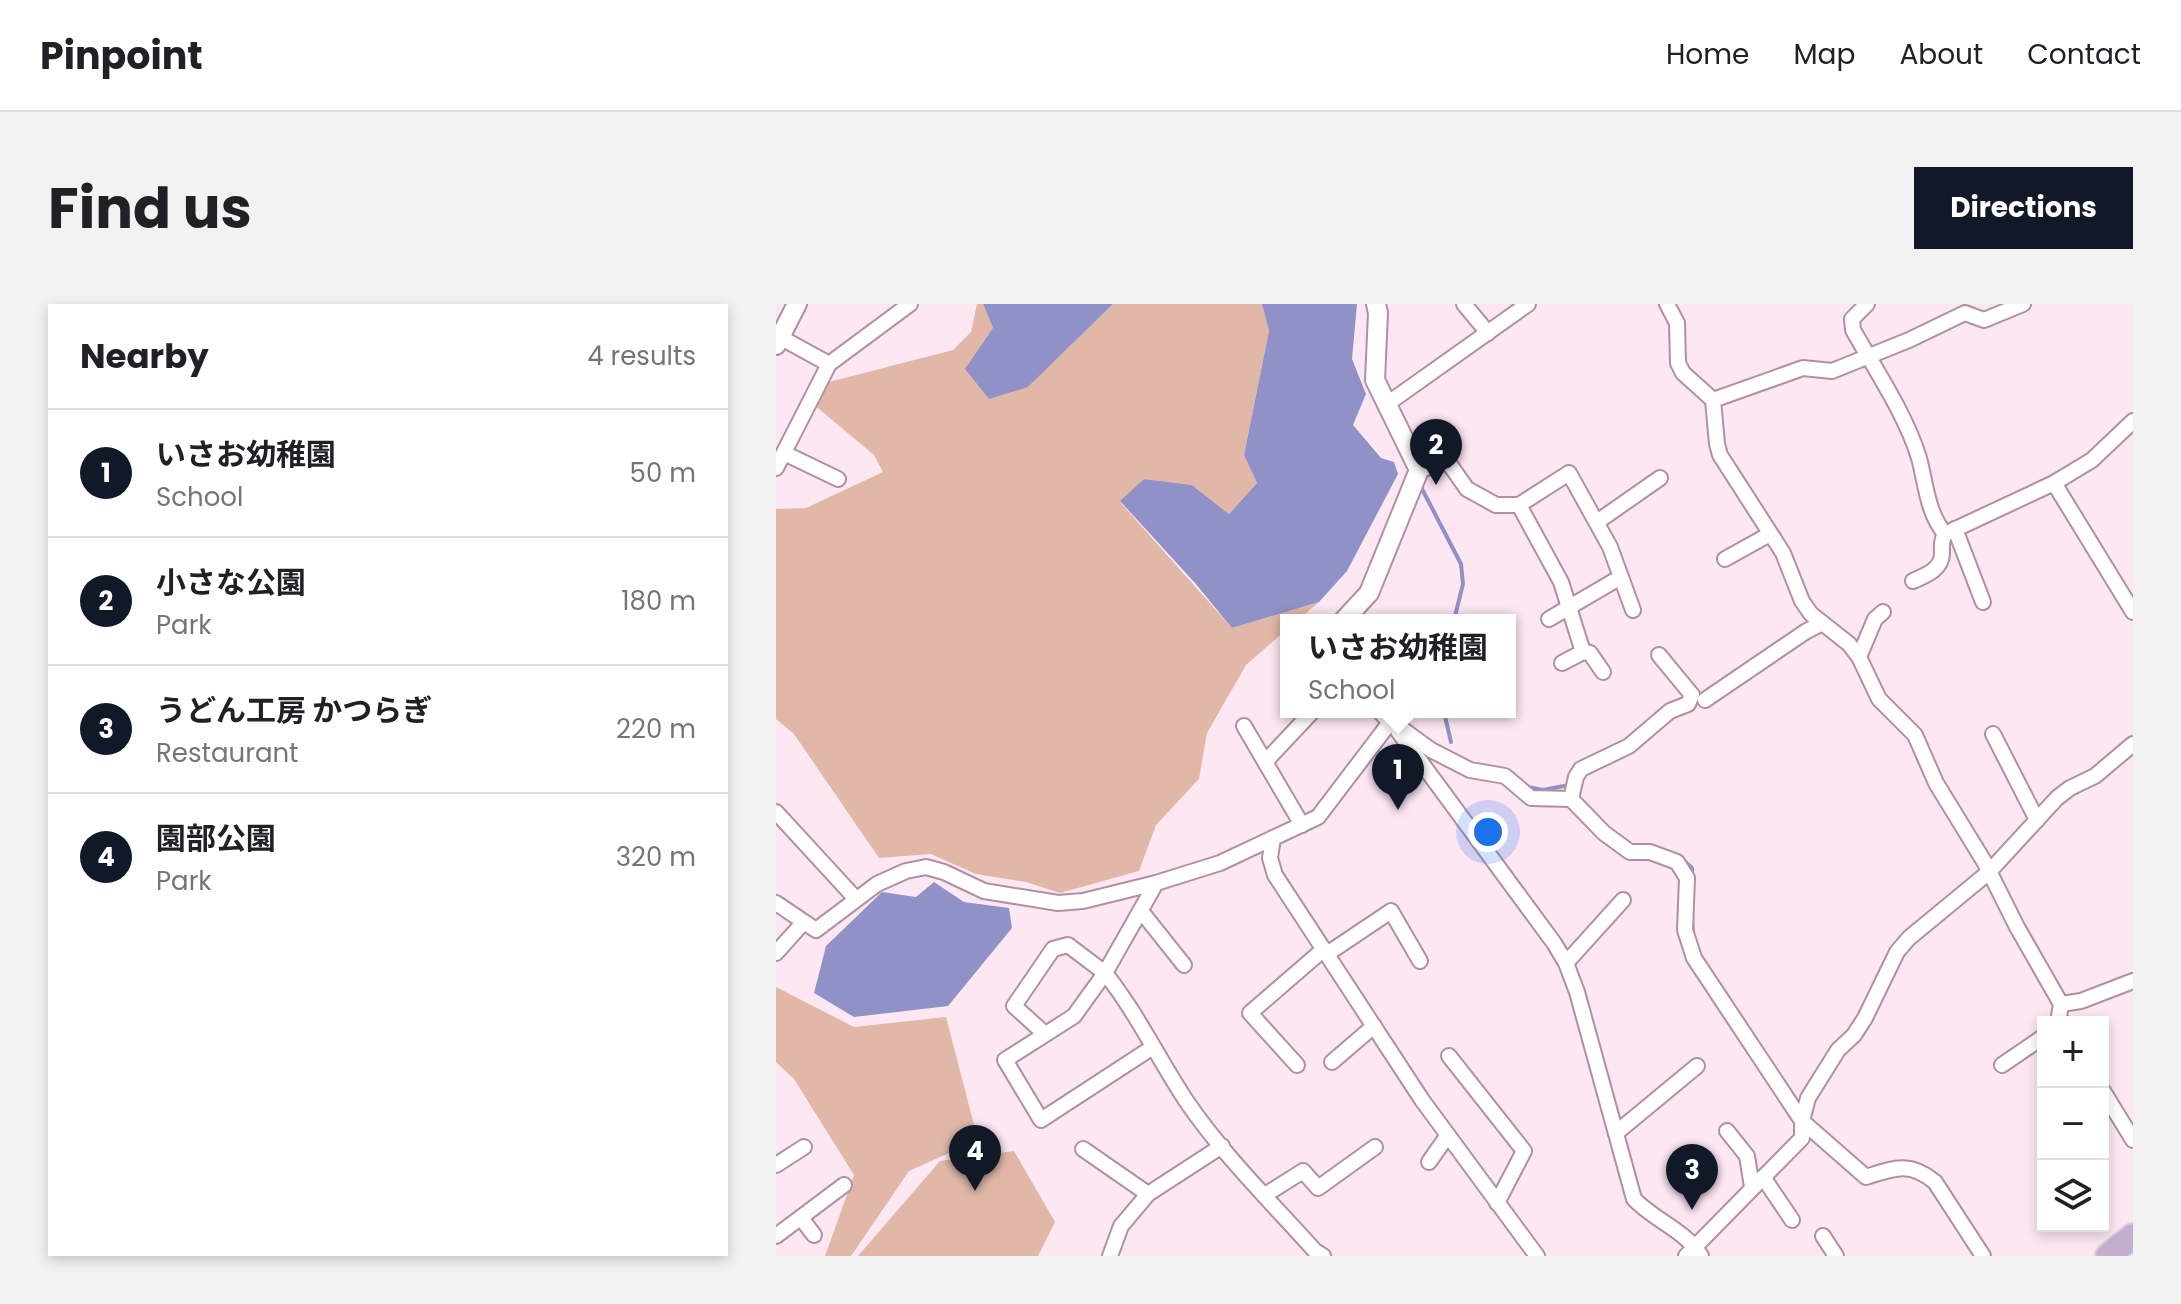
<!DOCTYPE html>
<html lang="en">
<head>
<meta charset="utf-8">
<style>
  :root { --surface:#fff; --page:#f2f2f2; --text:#202124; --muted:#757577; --line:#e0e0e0; --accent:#111827 }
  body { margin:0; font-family:Poppins,"Noto Sans JP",sans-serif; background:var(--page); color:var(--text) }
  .controls { position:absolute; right:24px; bottom:24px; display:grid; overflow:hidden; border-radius:0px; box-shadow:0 4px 12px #0003 }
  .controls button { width:72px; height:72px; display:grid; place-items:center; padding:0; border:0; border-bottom:2px solid var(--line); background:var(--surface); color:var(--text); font:40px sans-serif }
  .you { position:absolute; left:712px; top:528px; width:28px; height:28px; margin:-20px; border:6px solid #fff; border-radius:50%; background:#1a73e8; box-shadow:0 0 0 12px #1a73e833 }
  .badge { display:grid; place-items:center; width:52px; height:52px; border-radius:50%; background:var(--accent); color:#fff; font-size:26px; font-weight:700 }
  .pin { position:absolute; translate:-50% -66px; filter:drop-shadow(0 2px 4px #0008) }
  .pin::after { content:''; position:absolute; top:42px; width:28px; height:24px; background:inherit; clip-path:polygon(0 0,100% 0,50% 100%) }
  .popup { position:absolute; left:504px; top:310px; width:236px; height:104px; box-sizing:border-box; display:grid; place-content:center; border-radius:0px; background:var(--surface); filter:drop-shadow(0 2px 6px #0005); font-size:26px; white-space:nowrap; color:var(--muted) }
  .popup b { font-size:30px; color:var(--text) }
  .popup::after { content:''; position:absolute; left:50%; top:100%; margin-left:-16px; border:16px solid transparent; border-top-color:var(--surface) }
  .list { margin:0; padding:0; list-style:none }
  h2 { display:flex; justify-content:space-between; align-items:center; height:104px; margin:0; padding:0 32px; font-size:34px }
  h2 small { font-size:26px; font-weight:400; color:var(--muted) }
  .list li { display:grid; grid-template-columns:52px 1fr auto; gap:24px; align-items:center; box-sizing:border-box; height:128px; padding:0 32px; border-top:2px solid var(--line) }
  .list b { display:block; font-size:30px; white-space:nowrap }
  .list p { margin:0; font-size:26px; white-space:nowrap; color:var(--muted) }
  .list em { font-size:26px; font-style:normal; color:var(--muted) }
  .icon { flex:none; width:44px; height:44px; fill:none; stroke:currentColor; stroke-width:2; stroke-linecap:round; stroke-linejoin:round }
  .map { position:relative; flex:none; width:1357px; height:952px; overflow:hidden; border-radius:0px }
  header { display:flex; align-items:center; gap:48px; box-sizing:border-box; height:112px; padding:0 40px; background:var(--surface); border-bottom:2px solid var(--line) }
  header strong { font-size:38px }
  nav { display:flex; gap:44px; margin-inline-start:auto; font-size:28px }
  .intro { display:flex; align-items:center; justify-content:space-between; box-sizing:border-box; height:192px; padding:0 48px }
  h1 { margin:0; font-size:56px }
  .button { padding:20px 36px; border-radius:0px; background:var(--accent); color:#fff; font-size:28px; font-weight:700 }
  main { display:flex; gap:48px; padding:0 48px }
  aside { flex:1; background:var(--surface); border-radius:0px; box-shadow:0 4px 12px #0003 }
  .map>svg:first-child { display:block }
  .green { fill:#e1b8a8 }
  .water { fill:#9091c6 }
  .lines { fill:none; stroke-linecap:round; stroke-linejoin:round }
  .stream { stroke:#9091c6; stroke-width:4 }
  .minor-casing { stroke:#b090a2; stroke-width:18 }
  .tertiary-casing { stroke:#b090a2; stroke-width:22 }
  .primary-casing { stroke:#d4d2d3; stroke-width:28 }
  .minor { stroke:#fff; stroke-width:14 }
  .tertiary { stroke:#fff; stroke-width:18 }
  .primary { stroke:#c5afd1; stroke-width:24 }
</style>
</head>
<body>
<header>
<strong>Pinpoint</strong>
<nav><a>Home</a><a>Map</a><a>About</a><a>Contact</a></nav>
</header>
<div class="intro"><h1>Find us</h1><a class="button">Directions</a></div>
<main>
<aside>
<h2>Nearby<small>4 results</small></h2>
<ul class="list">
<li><span class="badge">1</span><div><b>いさお幼稚園</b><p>School</p></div><em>50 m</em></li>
<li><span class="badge">2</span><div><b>小さな公園</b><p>Park</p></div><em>180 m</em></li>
<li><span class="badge">3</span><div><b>うどん工房 かつらぎ</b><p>Restaurant</p></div><em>220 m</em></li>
<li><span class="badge">4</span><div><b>園部公園</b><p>Park</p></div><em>320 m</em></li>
</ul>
</aside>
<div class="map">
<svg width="1357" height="952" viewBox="0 0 1357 952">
  <rect width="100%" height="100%" fill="#fce7f3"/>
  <g class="green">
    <polygon points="201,0 207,0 217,24 252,83 337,0 486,0 493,27 468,151 481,179 453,210 416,181 368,175 344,198 456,324 543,298 522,316 510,316 510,326 470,361 431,429 423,475 380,521 363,567 284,589 250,578 200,570 155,550 103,554 18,430 0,415 0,205 30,204 107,168 98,151 37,100 53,78 177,46 195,28"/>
    <polygon points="0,683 78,723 170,713 202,836 133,867 75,952 49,952 78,871 18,775 0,758"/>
    <polygon points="238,847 279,918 262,952 82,952 164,857"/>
  </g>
  <g class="water">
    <polygon points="207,0 337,0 252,83 213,95 189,65 217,24"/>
    <polygon points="486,0 581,0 576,55 590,90 577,121 605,154 618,158 622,170 571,267 543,298 456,324 419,279 344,197 368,175 416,181 453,210 481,179 468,151 493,27"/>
    <polygon points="158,578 188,598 233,604 236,624 172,702 78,713 38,689 50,642 106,588 140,593"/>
  </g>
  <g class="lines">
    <g class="stream">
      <polyline points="645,183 685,260 687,280 678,316"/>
      <polyline points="668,408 675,438"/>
      <polyline points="752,483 767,486 788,482"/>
      <polyline points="906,555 916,564 916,574"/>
      <polyline points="916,611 917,630"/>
    </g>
    <g class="minor-casing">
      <g id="minor">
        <polyline points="688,0 712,29"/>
        <polyline points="891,0 901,19 902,59 907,69 937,96 941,140 944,151 1007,249 1026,297 1035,310 1073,340 1083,353 1103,395 1139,431 1160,479 1209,559 1241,623 1285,700 1283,712 1286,718"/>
        <path d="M1091 0 1076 15 1077 26C1099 65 1130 111 1143 154 1150 180 1151 208 1169 230"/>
        <polyline points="0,31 53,60"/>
        <polyline points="937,96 1027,64 1056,67 1133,36 1189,9 1208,16 1247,0"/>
        <polyline points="611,100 752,0"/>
        <polyline points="8,149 62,175"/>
        <polyline points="0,164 53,60 134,0"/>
        <polyline points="643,166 672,158 691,185 720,201 743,201 793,169 834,243 857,306"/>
        <polyline points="1278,179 1357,308"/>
        <polyline points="743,201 785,278 807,348"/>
        <polyline points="821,218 884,174"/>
        <polyline points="1179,225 1207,298"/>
        <polyline points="949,255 994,230"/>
        <path d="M1137 277C1150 271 1165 266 1166 250 1166 242 1165 237 1169 230L1278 179 1316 156 1357 117"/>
        <polyline points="773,315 838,277"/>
        <polyline points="1083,353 1099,315 1107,308"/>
        <polyline points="786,359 807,348 814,349 827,368"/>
        <polyline points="929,396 1029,328 1046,319"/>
        <path d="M615 417 655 446 694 466 729 472 755 494 795 495 828 529 854 548H874L901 558 911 574 909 626 918 654 1026 817 1090 873C1118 864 1134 857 1159 878L1207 952"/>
        <polyline points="468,422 526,521"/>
        <path d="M622 427 778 639 790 659 801 688 858 895C879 917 909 926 925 952"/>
        <polyline points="1217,430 1261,516"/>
        <polyline points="489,458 536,408"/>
        <polyline points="795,495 800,473 805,465 853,442 894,407 912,400 916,391 883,351"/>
        <polyline points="0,508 80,595"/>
        <polyline points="497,534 494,554 499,571 646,796 761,952"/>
        <path d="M380 579 329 669C361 709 383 756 411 798 448 852 496 899 539 947L547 952"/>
        <polyline points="0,599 40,626 101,580 130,567 150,563 168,568 208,587 282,599 307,597 380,579 444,559 542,513 615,417"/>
        <polyline points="365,607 408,661"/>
        <polyline points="0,649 27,619"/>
        <polyline points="551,650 615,607 644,657"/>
        <polyline points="790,659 847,596"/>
        <polyline points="1285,700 1305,697 1357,677"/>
        <polyline points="269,730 238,702 277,645 292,641 329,669 298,712 229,756 265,816 377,743"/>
        <polyline points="673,752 748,847 721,899"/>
        <polyline points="556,758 598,722"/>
        <polyline points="521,761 474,709 548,645"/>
        <polyline points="1226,761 1267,733"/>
        <polyline points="1327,787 1357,836"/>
        <polyline points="951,827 971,852 976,883"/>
        <polyline points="840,829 921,762"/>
        <polyline points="307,845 372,890"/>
        <polyline points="653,858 672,831"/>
        <polyline points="0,861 28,843"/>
        <polyline points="987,873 1016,916"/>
        <polyline points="489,891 527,867 542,884 599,843"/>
        <polyline points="25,914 38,931"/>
        <polyline points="0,932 68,881"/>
        <polyline points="1047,932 1060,952"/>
        <polyline points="334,952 345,922 372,890 446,842"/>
        <polyline points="910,952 1026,834 1026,817 1032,794 1062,746 1078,731 1089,714 1121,648 1133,634 1213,568 1281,494 1294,484 1319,472 1357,440"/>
      </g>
    </g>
    <g class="tertiary-casing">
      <g id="tertiary">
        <polyline points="0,41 21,0"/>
        <polyline points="568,316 593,289 643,166 599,76 602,9 600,0"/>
        <polyline points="607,408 615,417"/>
      </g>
    </g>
    <g class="primary-casing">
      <polyline id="primary" points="1332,952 1357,932"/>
    </g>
    <use href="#minor" class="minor"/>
    <use href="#tertiary" class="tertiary"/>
    <use href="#primary" class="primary"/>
  </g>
</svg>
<div class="controls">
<button>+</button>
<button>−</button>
<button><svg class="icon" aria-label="layers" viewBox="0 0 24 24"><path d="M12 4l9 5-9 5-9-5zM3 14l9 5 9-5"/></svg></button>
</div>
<div class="you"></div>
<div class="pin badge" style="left:622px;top:506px">1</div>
<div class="popup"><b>いさお幼稚園</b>School</div>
<div class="pin badge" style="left:660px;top:181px">2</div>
<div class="pin badge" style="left:916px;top:906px">3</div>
<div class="pin badge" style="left:199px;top:887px">4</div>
</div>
</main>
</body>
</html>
